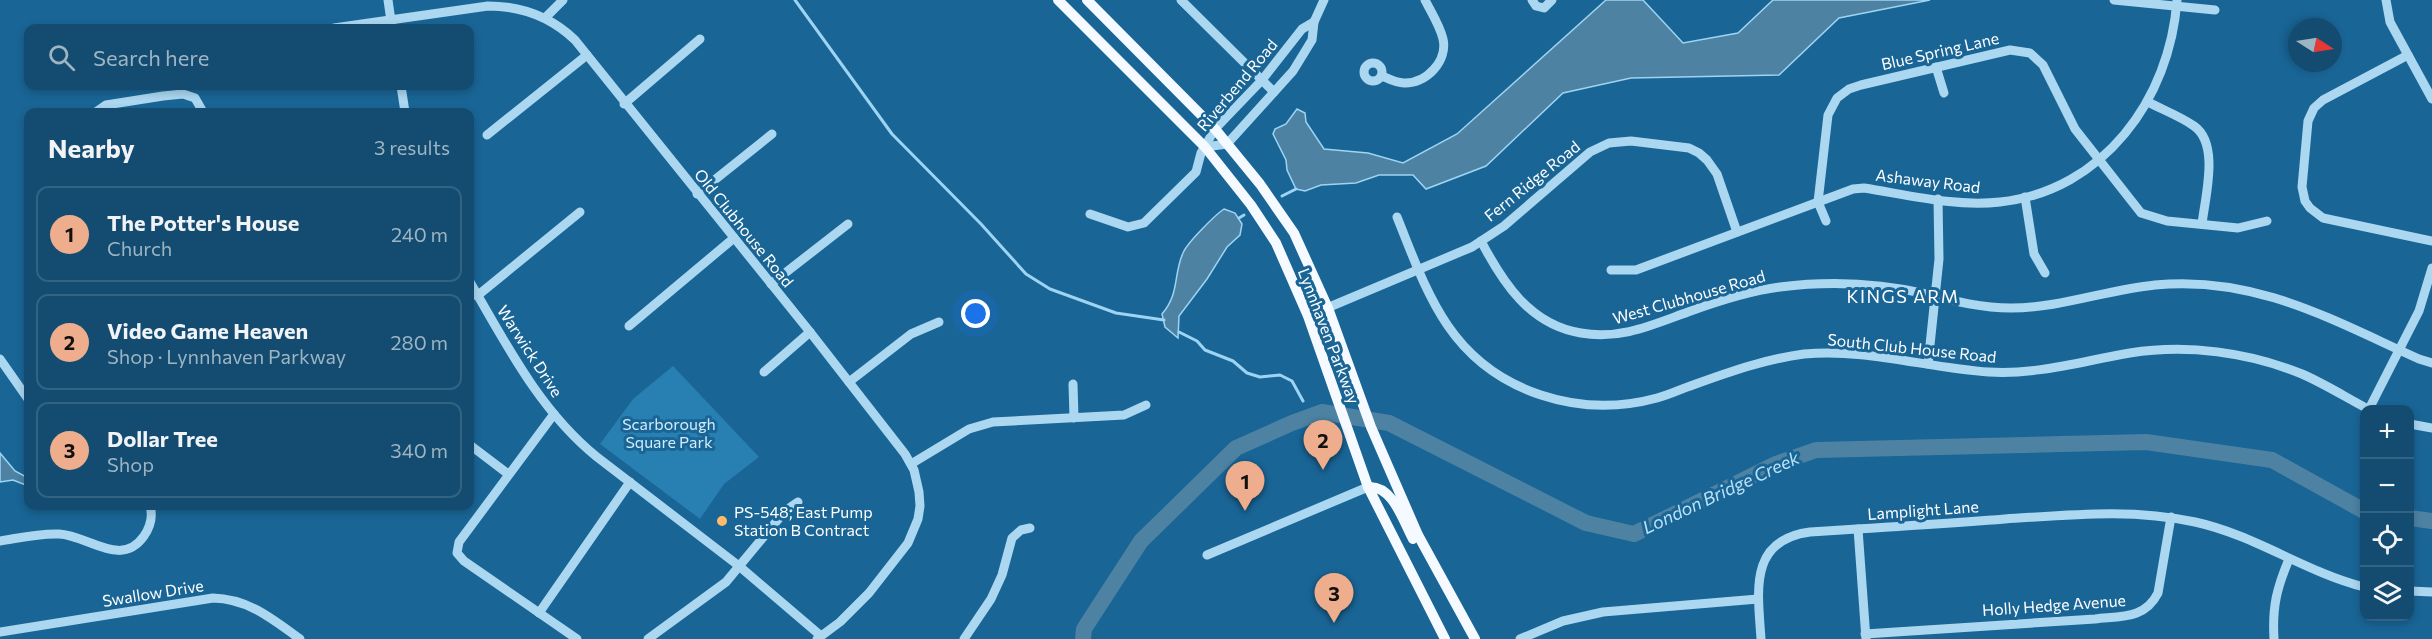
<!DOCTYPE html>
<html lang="en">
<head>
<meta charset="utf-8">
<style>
  :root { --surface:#134c70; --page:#205678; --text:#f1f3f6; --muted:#9db4c3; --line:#326383; --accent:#eead8d }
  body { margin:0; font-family:Commissioner,sans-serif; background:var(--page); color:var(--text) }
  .controls { position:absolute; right:18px; bottom:18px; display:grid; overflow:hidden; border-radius:12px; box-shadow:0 3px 9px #0003 }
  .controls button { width:54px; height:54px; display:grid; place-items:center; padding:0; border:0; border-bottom:2px solid var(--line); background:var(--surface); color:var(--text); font:30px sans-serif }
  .compass { position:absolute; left:2288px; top:18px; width:54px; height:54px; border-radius:50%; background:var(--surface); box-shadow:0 3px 9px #0003; rotate:102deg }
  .you { position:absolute; left:976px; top:314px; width:21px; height:21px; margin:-15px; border:4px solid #fff; border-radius:50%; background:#1a73e8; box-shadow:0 0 0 9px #1a73e833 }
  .badge { display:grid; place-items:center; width:39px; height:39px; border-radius:50%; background:var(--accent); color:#111; font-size:20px; font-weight:700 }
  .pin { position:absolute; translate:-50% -50px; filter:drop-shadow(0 2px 3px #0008) }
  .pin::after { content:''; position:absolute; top:32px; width:21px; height:18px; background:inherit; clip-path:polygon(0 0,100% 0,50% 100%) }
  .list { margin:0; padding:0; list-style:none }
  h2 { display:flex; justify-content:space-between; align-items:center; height:78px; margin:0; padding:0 24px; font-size:26px }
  h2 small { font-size:20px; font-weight:400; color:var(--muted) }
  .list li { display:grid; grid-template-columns:39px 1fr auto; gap:18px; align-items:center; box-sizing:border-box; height:96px; margin:0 12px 12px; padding:0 12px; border:2px solid var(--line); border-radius:12px }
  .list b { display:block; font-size:22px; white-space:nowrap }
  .list p { margin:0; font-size:20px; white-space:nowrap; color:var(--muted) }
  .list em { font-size:20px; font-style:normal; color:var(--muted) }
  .icon { flex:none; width:33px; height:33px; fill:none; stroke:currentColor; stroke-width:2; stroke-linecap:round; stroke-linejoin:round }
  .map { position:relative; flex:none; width:2432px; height:639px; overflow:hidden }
  .search { position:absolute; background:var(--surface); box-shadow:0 3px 9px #0003; left:24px; top:24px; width:450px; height:66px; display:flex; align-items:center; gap:15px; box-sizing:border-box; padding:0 21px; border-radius:12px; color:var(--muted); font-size:22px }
  .panel { position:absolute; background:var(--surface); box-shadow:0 3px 9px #0003; left:24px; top:108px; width:450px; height:402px; border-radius:12px }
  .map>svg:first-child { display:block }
  .green { fill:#287fb2 }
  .water { fill:#4d82a3; stroke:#9ed4f3; stroke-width:1.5 }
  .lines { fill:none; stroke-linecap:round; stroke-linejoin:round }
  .stream { stroke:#9ed4f3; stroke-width:3 }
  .river { stroke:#4d82a3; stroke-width:16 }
  .minor { stroke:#abd7f0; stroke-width:9 }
  .major { stroke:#f4faff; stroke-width:10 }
  .poi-dot { fill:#ffba6a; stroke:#196596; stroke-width:2 }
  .labels { text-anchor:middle; stroke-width:6; stroke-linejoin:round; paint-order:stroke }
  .street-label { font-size:16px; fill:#fff; stroke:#196596 }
  .park-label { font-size:16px; fill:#d2ecfb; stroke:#196596 }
  .poi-label { font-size:16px; fill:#fff; stroke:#196596; text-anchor:start }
  .neighbourhood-label { font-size:18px; letter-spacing:1.5px; fill:#fff; stroke:#196596 }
  .water-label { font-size:18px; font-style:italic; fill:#bbe2f7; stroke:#196596 }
</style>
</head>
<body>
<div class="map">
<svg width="2432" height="639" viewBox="0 0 2432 639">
  <rect width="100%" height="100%" fill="#196596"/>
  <polygon class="green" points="673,366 759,457 724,484 700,519 600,444 633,399"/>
  <g class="water">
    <polygon points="1606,0 1643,0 1683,43 1738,33 1773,0 1930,0 1839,18 1779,75 1631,78 1563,93 1486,166 1426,189 1413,175 1379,175 1356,183 1321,185 1305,191 1296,189 1287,170 1286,160 1273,134 1275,129 1286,124 1297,109 1305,113 1306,122 1324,149 1368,153 1403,163 1457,134"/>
    <path d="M1224 209 1235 213 1242 224 1240 235 1227 247 1207 279 1179 316 1178 338 1165 327 1162 314C1180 293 1173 275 1183 253 1187 243 1215 215 1224 209Z"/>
    <polygon points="0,453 15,471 28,478 28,486 13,480 0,482"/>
  </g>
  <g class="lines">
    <g class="stream">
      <polyline points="795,0 892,134 981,224 1026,274 1050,289 1116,313 1164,320"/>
      <polyline points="1282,196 1296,189"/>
      <polyline points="1239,218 1244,215"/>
      <polyline points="1179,332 1197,341 1205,350 1233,361 1247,373 1260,377 1280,375 1292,381 1303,401"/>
    </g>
    <g class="river">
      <polyline points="2410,518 2432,521"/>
      <polyline points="1083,639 1084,629 1141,541 1236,448 1292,423 1322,412 1389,423 1586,523 1634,534 1776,464 1816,450 2146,442 2272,460 2364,511"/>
    </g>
    <g class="minor">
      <polyline points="388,0 392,28"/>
      <polyline points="1181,0 1274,92"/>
      <polyline points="1532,0 1536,6 1544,8 1552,0"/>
      <polyline points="2114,0 2215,10"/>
      <polyline points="2386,0 2390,22 2432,99"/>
      <polyline points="545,18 563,0"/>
      <path d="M334 28 488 6C522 6 550 16 575 40L810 332 905 454 914 470 919 492 920 506 918 519 908 543 869 593 840 622 817 639"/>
      <polyline points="2408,55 2323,100 2314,108 2308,121 2302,187 2305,201 2310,208 2323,218 2432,241"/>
      <circle cx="1373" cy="72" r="9"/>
      <polyline points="1936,67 1944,93"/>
      <path d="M1382 76C1389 79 1396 83 1404 83 1426 84 1448 61 1443 39 1440 26 1431 12 1425 0"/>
      <polyline points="401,86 405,112"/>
      <path d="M2148 102C2163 110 2180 116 2194 126 2220 144 2205 197 2202 224"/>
      <polyline points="624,104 700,39"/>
      <polyline points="96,112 106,105 163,96 183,94 195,98 203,112"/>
      <polyline points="487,135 587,55"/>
      <polyline points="1205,147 1227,144 1293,71 1312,40 1314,22 1324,0"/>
      <polyline points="697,194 772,134"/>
      <polyline points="2025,197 2034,254 2045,273"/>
      <polyline points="1090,214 1128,227 1144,223 1196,172 1201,153 1215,129 1262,80 1302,29 1314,22"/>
      <path d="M1397 217C1412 254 1425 292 1448 326 1494 393 1580 419 1657 398 1669 395 1681 389 1693 385 1729 372 1765 359 1804 354 1865 348 1928 368 1989 372 2038 375 2082 361 2130 353 2187 344 2248 352 2302 374 2325 384 2347 398 2370 410"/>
      <polyline points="1826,221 1818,202 1828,115 1837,98 1849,89 1861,85 2010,50 2030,53 2043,65 2075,129 2141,213 2167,221 2238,228 2267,221"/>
      <path d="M1481 241C1503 283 1530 325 1581 333 1620 340 1652 325 1688 312 1718 301 1749 291 1780 287 1828 281 1879 283 1926 294 1954 301 1981 308 2011 308 2060 308 2106 290 2155 285 2255 275 2332 320 2419 359L2432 363"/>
      <path d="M1611 270H1636L1853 189 1864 188C1908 195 1955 207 2000 202 2103 191 2170 99 2177 0"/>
      <path d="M470 282C506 344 540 411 597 457L739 566 821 636"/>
      <polyline points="771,284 848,224"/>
      <polyline points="477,296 580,212"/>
      <polyline points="1308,316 1472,247 1504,226 1590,152 1609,143 1631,141 1689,148 1699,153 1707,160 1717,174 1737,232"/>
      <polyline points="629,326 734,238"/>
      <polyline points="0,359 28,399"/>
      <polyline points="1928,364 1939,259 1938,199"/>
      <polyline points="764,372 810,332"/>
      <polyline points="849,382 911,334 939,322"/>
      <polyline points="1073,384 1074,418"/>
      <polyline points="2369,409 2419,311 2432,268"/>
      <polyline points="554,414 459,542 457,553 464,561 577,639"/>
      <polyline points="2410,424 2432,428"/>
      <polyline points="470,445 508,474"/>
      <polyline points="911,464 969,429 993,422 1124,415 1146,405"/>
      <polyline points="1858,529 1866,639"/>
      <path d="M0 541C19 538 40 533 59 534 88 535 121 569 144 536 150 527 153 516 150 506"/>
      <polyline points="1207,555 1368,487"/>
      <polyline points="2410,591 2432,592"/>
      <polyline points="539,613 630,482"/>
      <path d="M0 632 213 598C249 599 272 619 300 639"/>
      <path d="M1865 634 2095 619C2121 616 2145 619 2158 593L2171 517"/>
      <polyline points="648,639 726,582 785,511 798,502"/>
      <polyline points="964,639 991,599 1002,575 1012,538 1021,530 1030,528"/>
      <polyline points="1520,639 1563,621 1603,612 1758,599"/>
      <path d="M1761 639C1758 592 1748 540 1810 532 1875 528 1940 524 2005 519 2069 515 2131 508 2195 522 2255 535 2305 572 2364 587"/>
      <path d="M2274 639C2272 606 2277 588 2289 559"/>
    </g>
    <g class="major">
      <polyline points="1058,0 1205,147 1251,205 1276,243 1308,316 1368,487 1445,639"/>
      <polyline points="1087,0 1215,129 1260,184 1294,233 1328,308 1371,427 1418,535 1475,639"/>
      <path d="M1368 487C1393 485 1403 521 1413 539"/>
    </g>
  </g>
  <circle class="poi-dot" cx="722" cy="521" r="6"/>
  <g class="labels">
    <g class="street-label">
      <text transform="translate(1940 51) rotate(-13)" y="6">Blue Spring Lane</text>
      <text transform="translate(1237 85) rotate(-50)" y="6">Riverbend Road</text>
      <text transform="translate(1532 181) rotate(-39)" y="6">Fern Ridge Road</text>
      <text transform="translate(1928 181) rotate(7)" y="6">Ashaway Road</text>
      <text transform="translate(744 228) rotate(51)" y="6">Old Clubhouse Road</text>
      <text transform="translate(1689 297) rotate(-16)" y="6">West Clubhouse Road</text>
      <text transform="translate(1329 336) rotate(69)" y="6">Lynnhaven Parkway</text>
      <text transform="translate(1912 348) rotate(6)" y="6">South Club House Road</text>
      <text transform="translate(530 351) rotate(57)" y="6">Warwick Drive</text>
      <text transform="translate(1923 510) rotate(-4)" y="6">Lamplight Lane</text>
      <text transform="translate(153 593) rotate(-9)" y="6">Swallow Drive</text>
      <text transform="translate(2054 605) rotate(-4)" y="6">Holly Hedge Avenue</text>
    </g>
    <g class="park-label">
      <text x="669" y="430">Scarborough<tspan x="669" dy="18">Square Park</tspan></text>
    </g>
    <g class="poi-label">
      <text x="734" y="518">PS-548; East Pump<tspan x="734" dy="18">Station B Contract</tspan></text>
    </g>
    <g class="neighbourhood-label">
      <text x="1903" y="303">KINGS ARM</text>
    </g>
    <g class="water-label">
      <text transform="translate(1721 493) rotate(-25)" y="6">London Bridge Creek</text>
    </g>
  </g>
</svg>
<div class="controls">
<button>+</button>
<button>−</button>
<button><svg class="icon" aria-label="locate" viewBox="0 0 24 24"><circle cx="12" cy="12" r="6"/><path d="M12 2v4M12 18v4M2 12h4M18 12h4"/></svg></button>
<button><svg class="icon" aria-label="layers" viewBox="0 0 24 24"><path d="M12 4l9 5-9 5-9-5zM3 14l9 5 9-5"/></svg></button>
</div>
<svg class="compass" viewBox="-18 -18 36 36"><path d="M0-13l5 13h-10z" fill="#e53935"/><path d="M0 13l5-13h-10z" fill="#9db4c3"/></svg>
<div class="you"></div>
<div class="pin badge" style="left:1245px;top:511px">1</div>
<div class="pin badge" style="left:1323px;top:470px">2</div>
<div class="pin badge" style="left:1334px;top:623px">3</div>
<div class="search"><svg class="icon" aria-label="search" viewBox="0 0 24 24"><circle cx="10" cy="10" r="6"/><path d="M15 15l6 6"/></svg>Search here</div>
<section class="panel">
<h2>Nearby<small>3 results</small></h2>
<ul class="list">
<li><span class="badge">1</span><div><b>The Potter's House</b><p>Church</p></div><em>240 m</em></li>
<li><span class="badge">2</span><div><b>Video Game Heaven</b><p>Shop · Lynnhaven Parkway</p></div><em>280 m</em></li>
<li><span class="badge">3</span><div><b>Dollar Tree</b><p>Shop</p></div><em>340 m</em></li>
</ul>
</section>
</div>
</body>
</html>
